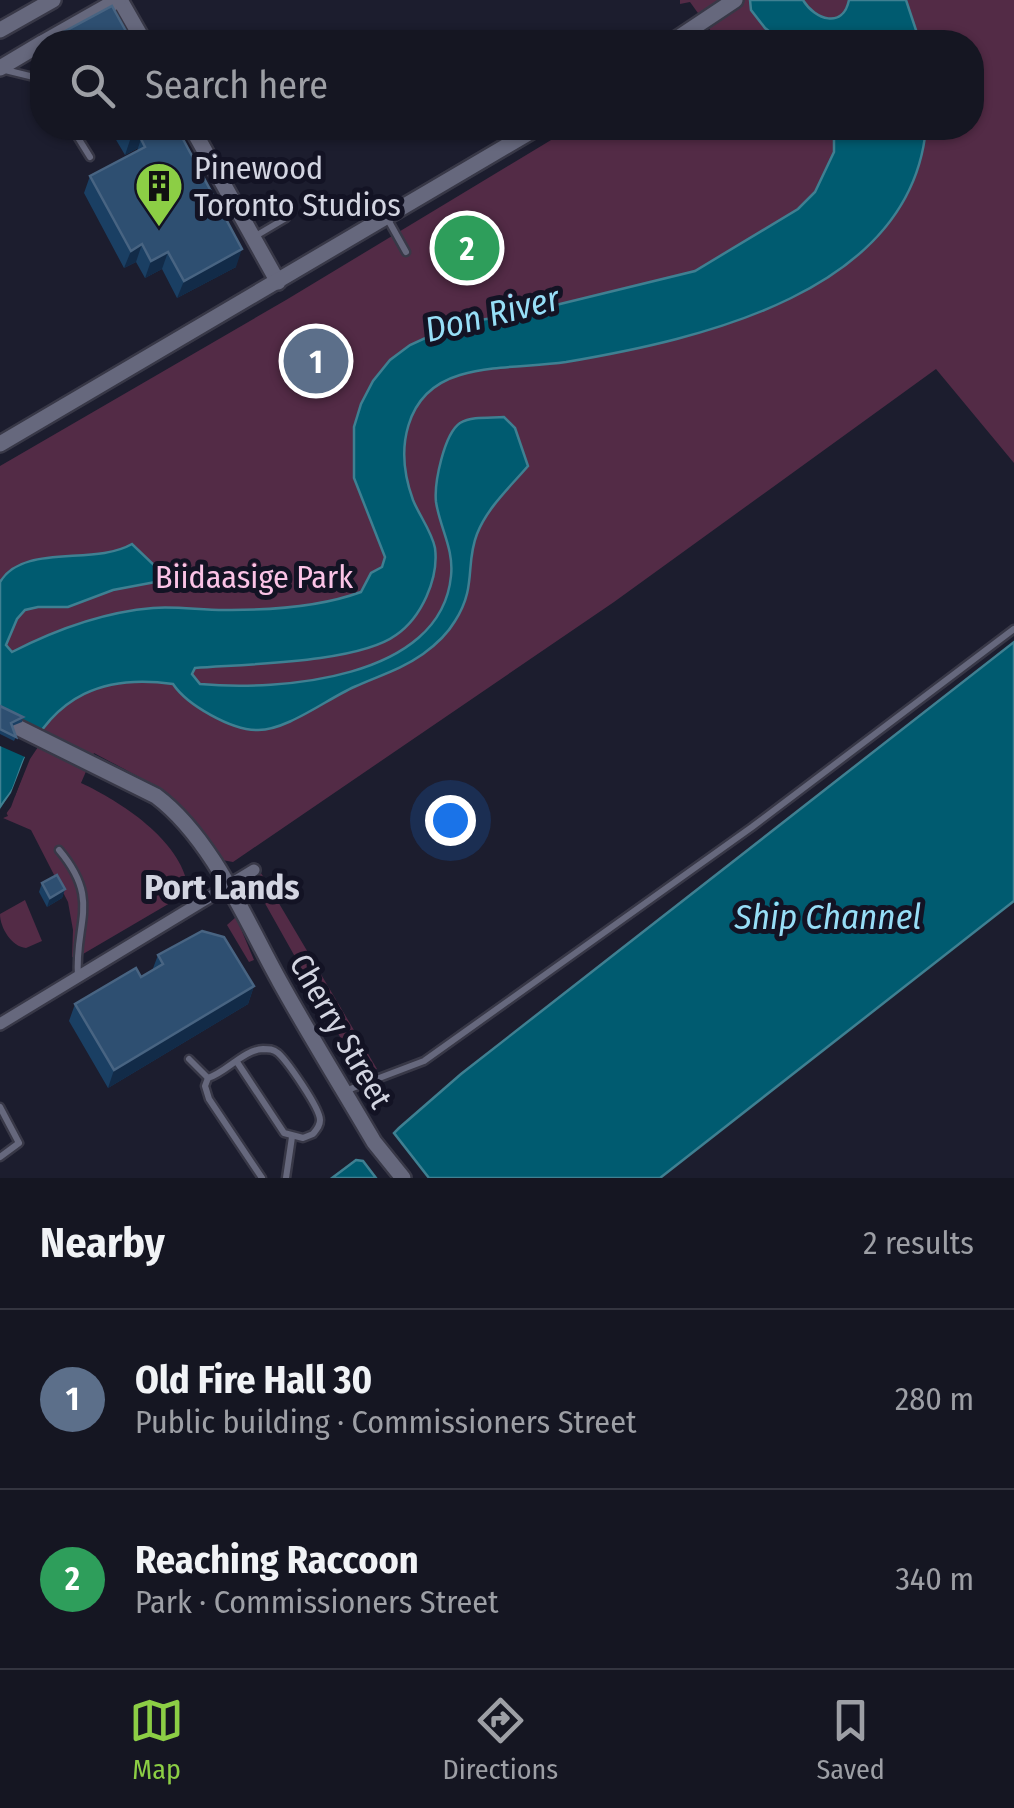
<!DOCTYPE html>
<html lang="en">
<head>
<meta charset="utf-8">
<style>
  :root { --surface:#151622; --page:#1e1f2a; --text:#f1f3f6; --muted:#9d9fa5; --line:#343540; --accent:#8cce45 }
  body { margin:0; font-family:"Fira Sans Condensed",sans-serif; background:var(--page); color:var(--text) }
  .you { position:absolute; left:450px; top:820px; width:35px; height:35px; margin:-25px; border:8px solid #fff; border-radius:50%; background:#1a73e8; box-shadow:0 0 0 15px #1a73e833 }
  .badge { display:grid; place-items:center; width:65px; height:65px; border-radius:50%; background:var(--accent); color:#fff; font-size:32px; font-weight:700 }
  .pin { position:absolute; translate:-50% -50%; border:5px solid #fff; box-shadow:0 2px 10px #0006 }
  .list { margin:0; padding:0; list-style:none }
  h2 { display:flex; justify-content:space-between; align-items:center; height:130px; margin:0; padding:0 40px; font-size:42px }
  h2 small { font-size:32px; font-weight:400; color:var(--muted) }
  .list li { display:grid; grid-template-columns:65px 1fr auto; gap:30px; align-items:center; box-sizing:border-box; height:180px; padding:0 40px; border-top:2px solid var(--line) }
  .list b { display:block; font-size:38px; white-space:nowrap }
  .list p { margin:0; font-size:32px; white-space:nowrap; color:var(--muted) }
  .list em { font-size:32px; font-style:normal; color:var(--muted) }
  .icon { flex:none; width:55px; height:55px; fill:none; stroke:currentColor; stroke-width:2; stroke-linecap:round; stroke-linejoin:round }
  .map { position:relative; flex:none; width:1014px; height:1178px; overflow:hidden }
  .search { position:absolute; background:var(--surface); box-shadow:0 2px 8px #0004; left:30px; right:30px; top:30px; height:110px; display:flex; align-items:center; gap:25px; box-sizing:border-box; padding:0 35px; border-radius:40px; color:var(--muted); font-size:38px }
  .sheet { height:490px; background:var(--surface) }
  nav { display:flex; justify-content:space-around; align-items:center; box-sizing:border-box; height:140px; border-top:2px solid var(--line); background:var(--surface); font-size:28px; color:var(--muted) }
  nav a { display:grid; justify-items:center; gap:5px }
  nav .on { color:var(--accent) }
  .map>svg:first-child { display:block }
  .green { fill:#532b46 }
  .water { fill:#005b70; stroke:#3f8092; stroke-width:2.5 }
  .pier { fill:#1c1d2e }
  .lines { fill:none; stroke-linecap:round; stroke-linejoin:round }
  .service-casing { stroke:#383847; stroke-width:11 }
  .minor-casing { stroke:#383847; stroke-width:16 }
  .tertiary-casing { stroke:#383847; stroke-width:20 }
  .service { stroke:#66687d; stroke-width:6 }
  .minor { stroke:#66687d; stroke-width:11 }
  .tertiary { stroke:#66687d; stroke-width:15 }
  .wall { fill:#1a3f63 }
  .shaded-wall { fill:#122b48 }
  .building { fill:#2e4f71; stroke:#486482; stroke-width:2.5 }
  .labels { text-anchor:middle; stroke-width:10; stroke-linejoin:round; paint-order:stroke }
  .poi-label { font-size:32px; fill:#d3d5e1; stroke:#131324; text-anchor:start }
  .park-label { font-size:32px; fill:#fbc3e6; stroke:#131324 }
  .street-label { font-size:32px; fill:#d3d5e1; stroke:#131324 }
  .water-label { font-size:35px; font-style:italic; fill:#97def7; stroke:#131324 }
  .neighbourhood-label { font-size:35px; font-weight:bold; fill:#d3d5e1; stroke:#131324 }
</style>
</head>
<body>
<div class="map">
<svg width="1014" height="1178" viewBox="0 0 1014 1178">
  <rect width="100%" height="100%" fill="#1c1d2e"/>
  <g class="green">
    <path d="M680 0H1014V463L936 369 614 602 233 862 222 860C181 797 158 787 94 753L81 783C120 801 181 840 188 887L182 896 83 954 72 957 73 930 68 902 31 830 3 818 11 807 24 772 0 707V466L286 300 571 128H972V42H702L713 34 690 2 680 4Z"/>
    <polygon points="261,873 377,1069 362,1076 262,898 255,893 251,880"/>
    <path d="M25 900 42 941 26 948C12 947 0 928 0 914Z"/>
    <polygon points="236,917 254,960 249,962 227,925"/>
  </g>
  <g class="water">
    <path d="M750 0H803C815 20 843 29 849 0H906L920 42H783L765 28 751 10Z"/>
    <path d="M834 128H926C911 293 700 339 566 362 532 367 494 365 460 375 403 392 395 451 413 500 419 515 432 532 435 548 439 579 421 618 396 635 358 663 245 664 195 668L192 674 200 684C278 691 441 680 451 576 454 549 440 528 436 502 434 483 444 434 460 423 472 416 490 418 504 417L515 428 528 466C510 487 487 508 477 534 465 564 477 587 455 621 448 633 434 646 423 654 402 669 378 676 354 687 327 699 286 731 257 730 231 730 187 705 173 684 104 674 55 695 24 760 20 769 17 780 13 789 9 797 3 800 0 809V582C23 543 94 566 132 544L159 570 182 577 113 590 68 607H38L25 610 17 619 6 645 12 652C55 630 104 612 153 608 179 606 205 611 231 610 274 610 320 607 361 592L371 573 382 567 385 557 354 478V427L361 404 373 381 390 360 410 345 458 323 515 315 695 271 798 209 815 192 834 152Z"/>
    <polygon points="1014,642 1014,901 660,1178 429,1178 394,1133 399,1128 461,1074"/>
    <polygon points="356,1160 363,1161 376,1178 332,1178"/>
  </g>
  <polygon class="pier" points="0,709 48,732 30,759 15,796 7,804 5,810 8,816 3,818 0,809 11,793 25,757 0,746"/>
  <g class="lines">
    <g class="service-casing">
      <g id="service">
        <polyline points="1,69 42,79"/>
        <polyline points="72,128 90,157"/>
        <polyline points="387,218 406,252"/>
        <polyline points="254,237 286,218"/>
        <path d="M59 850C102 901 74 922 78 977"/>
        <path d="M189 1059 208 1078C227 1072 243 1050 263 1049 269 1049 273 1049 278 1053 287 1061 320 1108 320 1120 320 1126 317 1129 313 1134L303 1138 284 1133 237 1062"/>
        <polyline points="208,1078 205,1086 209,1099 262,1178"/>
        <polyline points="345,1091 424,1061 752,827 1014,629"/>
        <polyline points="0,1107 19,1143 0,1157"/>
        <polyline points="286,1178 292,1137"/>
      </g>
    </g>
    <g class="minor-casing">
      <polyline id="minor" points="0,1024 254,870"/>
    </g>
    <g class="tertiary-casing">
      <g id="tertiary">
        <polyline points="120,0 144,42"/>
        <polyline points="0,30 53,0"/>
        <polyline points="44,42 118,0"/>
        <polyline points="672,42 735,0"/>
        <polyline points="0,68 42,43"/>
        <polyline points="192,128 278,282"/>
        <polyline points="0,444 537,128"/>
        <path d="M13 725 156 796C212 838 246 921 280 982 310 1036 343 1089 374 1142L403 1178"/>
      </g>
    </g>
    <use href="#service" class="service"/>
    <use href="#minor" class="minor"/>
    <use href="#tertiary" class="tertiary"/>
  </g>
  <g class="wall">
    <polygon points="109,128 177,128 236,267 177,298 162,269 145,278 136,262 124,268 84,193 90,176 137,151 138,148 125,155"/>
    <polygon points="301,342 338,362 335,370 324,377 321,372 313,377 298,351"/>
    <polygon points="0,706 23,717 22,722 12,726 16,737 14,741 0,734"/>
    <polygon points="42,883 65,889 62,898 47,907 39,892"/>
    <polygon points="158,955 254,986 248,1004 108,1088 69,1021 75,1004 141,977 152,971"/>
  </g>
  <g class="shaded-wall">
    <polygon points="149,128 167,128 141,139 138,148 125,155 131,137"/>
    <polygon points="142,244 136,262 124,268 131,251"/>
    <polygon points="242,249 236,267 177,298 184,281"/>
    <polygon points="168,252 162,269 145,278 151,261"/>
    <polygon points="338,362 335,370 324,377 328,368"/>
    <polygon points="325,363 321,372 313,377 316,368"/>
    <polygon points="65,889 62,898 47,907 50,898"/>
    <polygon points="254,986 248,1004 108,1088 114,1070"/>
  </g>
  <g class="building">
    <polygon points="112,6 132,42 62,42 58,35"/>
    <polygon points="125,128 149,128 131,137"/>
    <polygon points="163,128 177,128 242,249 184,281 168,252 151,261 142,244 131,251 90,176 145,147 141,139"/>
    <polygon points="319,331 338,362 328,368 325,363 316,368 301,342"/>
    <polygon points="0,706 23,717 11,723 16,737 0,729"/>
    <polygon points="57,875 65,889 50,898 42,883"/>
    <polygon points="202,931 224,937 254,986 114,1070 75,1004 136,968 141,977 163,964 158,955"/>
  </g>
  <defs>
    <g id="building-pin" transform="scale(2.5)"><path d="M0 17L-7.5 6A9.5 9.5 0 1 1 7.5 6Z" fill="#8cce45" stroke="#131324"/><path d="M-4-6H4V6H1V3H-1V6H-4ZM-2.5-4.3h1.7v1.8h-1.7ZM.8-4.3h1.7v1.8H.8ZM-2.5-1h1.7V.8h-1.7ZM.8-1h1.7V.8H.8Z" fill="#111"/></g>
  </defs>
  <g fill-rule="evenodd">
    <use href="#building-pin" x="159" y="186"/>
  </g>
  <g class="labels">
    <g class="poi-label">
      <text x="194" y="179">Pinewood<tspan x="194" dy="37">Toronto Studios</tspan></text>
    </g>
    <g class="park-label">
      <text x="254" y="588">Biidaasige Park</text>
    </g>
    <g class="street-label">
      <text transform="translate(341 1031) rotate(60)" y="11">Cherry Street</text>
    </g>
    <g class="water-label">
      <text transform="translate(492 314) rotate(-14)" y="12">Don River</text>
      <text x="828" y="929">Ship Channel</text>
    </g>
    <g class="neighbourhood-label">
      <text x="222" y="899">Port Lands</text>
    </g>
  </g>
</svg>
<div class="you"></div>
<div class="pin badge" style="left:316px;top:361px;background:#5c6f8a">1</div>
<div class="pin badge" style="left:467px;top:248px;background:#2e9e5b">2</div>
<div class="search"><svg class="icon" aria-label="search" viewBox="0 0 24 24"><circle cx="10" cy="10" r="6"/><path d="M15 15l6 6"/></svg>Search here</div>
</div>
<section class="sheet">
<h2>Nearby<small>2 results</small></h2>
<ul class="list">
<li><span class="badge" style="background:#5c6f8a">1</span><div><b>Old Fire Hall 30</b><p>Public building · Commissioners Street</p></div><em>280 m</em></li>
<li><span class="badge" style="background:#2e9e5b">2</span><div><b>Reaching Raccoon</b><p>Park · Commissioners Street</p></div><em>340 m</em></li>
</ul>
</section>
<nav>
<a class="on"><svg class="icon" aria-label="map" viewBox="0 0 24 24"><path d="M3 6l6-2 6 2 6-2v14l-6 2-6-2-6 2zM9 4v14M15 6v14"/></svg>Map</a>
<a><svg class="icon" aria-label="directions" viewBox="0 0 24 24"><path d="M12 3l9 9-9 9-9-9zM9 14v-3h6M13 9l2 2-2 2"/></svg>Directions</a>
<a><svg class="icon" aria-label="saved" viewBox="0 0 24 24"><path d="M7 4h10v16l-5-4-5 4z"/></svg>Saved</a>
</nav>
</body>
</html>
